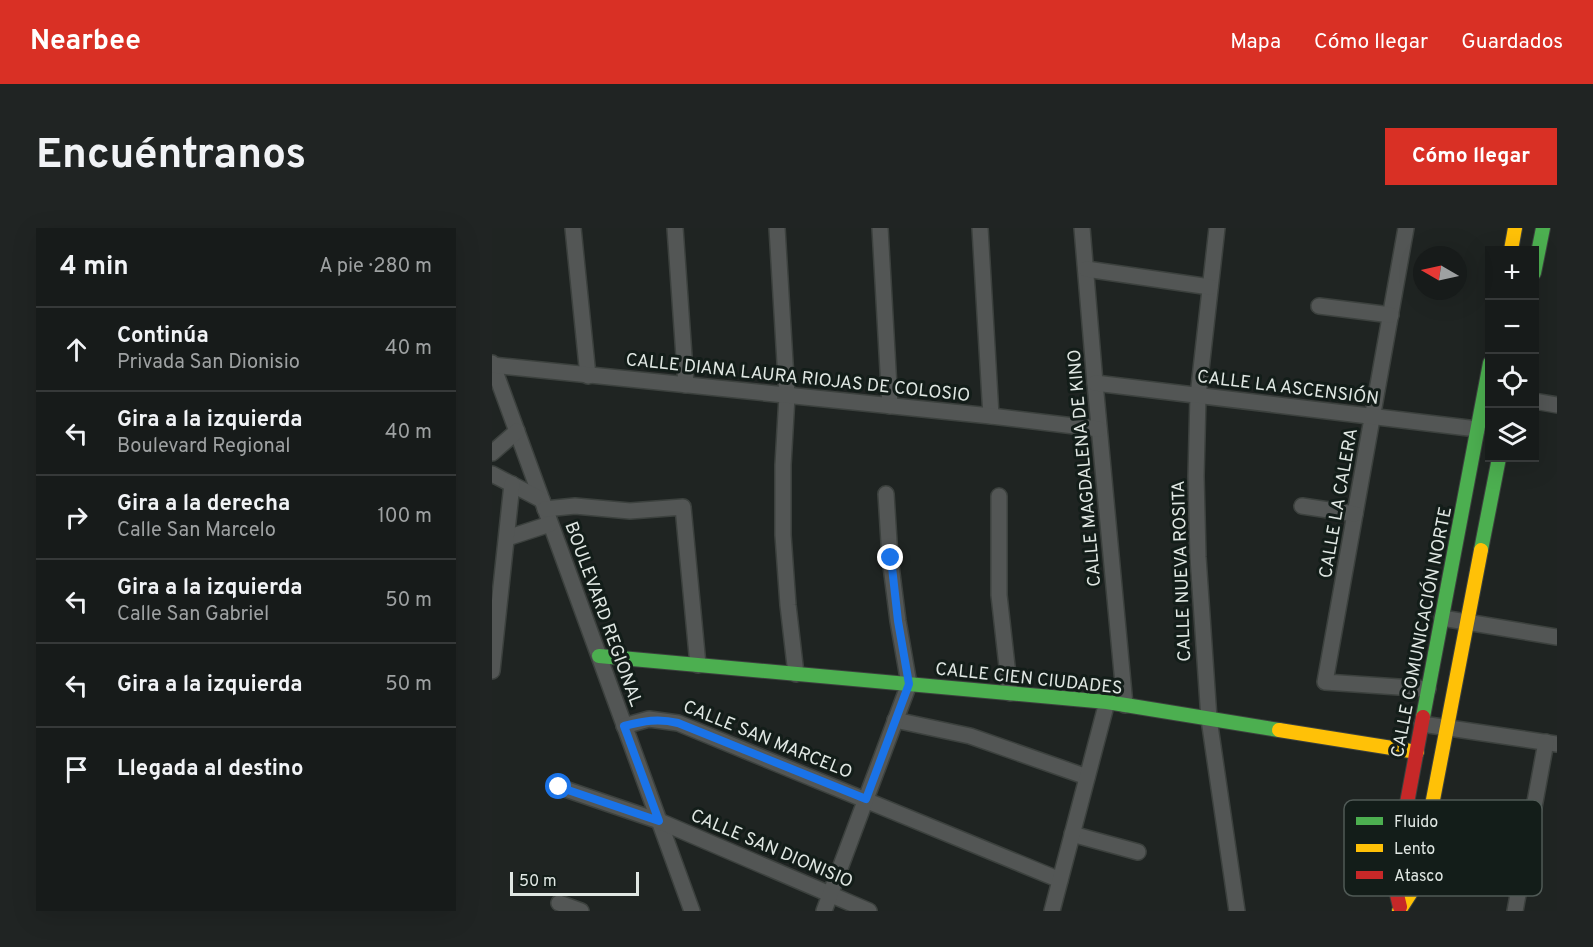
<!DOCTYPE html>
<html lang="es">
<head>
<meta charset="utf-8">
<style>
  :root { --surface:#171b1a; --page:#202423; --text:#f1f3f6; --muted:#9ea1a2; --line:#363939; --accent:#d93025 }
  body { margin:0; font-family:Overpass,sans-serif; background:var(--page); color:var(--text) }
  .controls { position:absolute; right:18px; top:18px; display:grid; overflow:hidden; border-radius:0px; box-shadow:0 6px 24px #0002 }
  .controls button { width:54px; height:54px; display:grid; place-items:center; padding:0; border:0; border-bottom:2px solid var(--line); background:var(--surface); color:var(--text); font:30px sans-serif }
  .compass { position:absolute; left:921px; top:18px; width:54px; height:54px; border-radius:50%; background:var(--surface); box-shadow:0 6px 24px #0002; rotate:279deg }
  .scale { position:absolute; left:18px; bottom:15px; width:129px; box-sizing:border-box; padding-left:6px; border:3px solid #e0e7e3; border-top:0; font-size:16px; line-height:21px; white-space:nowrap; color:#e0e7e3; -webkit-text-stroke:4px #131d19; paint-order:stroke }
  .stop { position:absolute; width:18px; height:18px; margin:-14px; border:4px solid #1a73e8; border-radius:50%; background:#fff }
  .stop.end { background:#1a73e8; border-color:#fff; box-shadow:0 2px 6px #0008 }
  .list { margin:0; padding:0; list-style:none }
  h2 { display:flex; justify-content:space-between; align-items:center; height:78px; margin:0; padding:0 24px; font-size:26px }
  h2 small { font-size:20px; font-weight:400; color:var(--muted) }
  .list li { display:grid; grid-template-columns:39px 1fr auto; gap:18px; align-items:center; box-sizing:border-box; height:84px; padding:0 24px; border-top:2px solid var(--line) }
  .list b { display:block; font-size:22px; white-space:nowrap }
  .list p { margin:0; font-size:20px; white-space:nowrap; color:var(--muted) }
  .list em { font-size:20px; font-style:normal; color:var(--muted) }
  .icon { flex:none; width:33px; height:33px; fill:none; stroke:currentColor; stroke-width:2; stroke-linecap:round; stroke-linejoin:round }
  .map { position:relative; flex:none; width:1065px; height:683px; overflow:hidden; border-radius:0px }
  header { display:flex; align-items:center; gap:36px; box-sizing:border-box; height:84px; padding:0 30px; background:var(--accent); color:#fff }
  header strong { font-size:28px }
  nav { display:flex; gap:33px; margin-inline-start:auto; font-size:21px }
  .intro { display:flex; align-items:center; justify-content:space-between; box-sizing:border-box; height:144px; padding:0 36px }
  h1 { margin:0; font-size:42px }
  .button { padding:15px 27px; border-radius:0px; background:var(--accent); color:#fff; font-size:21px; font-weight:700 }
  main { display:flex; gap:36px; padding:0 36px }
  aside { flex:1; background:var(--surface); border-radius:0px; box-shadow:0 6px 24px #0002 }
  .map>svg:first-child { display:block }
  .lines { fill:none; stroke-linecap:round; stroke-linejoin:round }
  .street-casing { stroke:#3c413e; stroke-width:18 }
  .fast-casing { stroke:#3c413e; stroke-width:16 }
  .slow-casing { stroke:#3c413e; stroke-width:16 }
  .jam-casing { stroke:#3c413e; stroke-width:16 }
  .street { stroke:#535655; stroke-width:15 }
  .fast { stroke:#4caf50; stroke-width:14 }
  .slow { stroke:#ffc107; stroke-width:14 }
  .jam { stroke:#c62828; stroke-width:14 }
  .route { stroke:#1a73e8; stroke-width:8 }
  .labels { text-anchor:middle; stroke-width:6; stroke-linejoin:round; paint-order:stroke }
  .street-label { font-size:18px; fill:#e0e7e3; stroke:#131d19 }
  .key { fill:#131d19; stroke:#505a56; stroke-width:1.5 }
  .key-label { font-size:16px; fill:#e0e7e3 }
</style>
</head>
<body>
<header>
<strong>Nearbee</strong>
<nav><a>Mapa</a><a>Cómo llegar</a><a>Guardados</a></nav>
</header>
<div class="intro"><h1>Encuéntranos</h1><a class="button">Cómo llegar</a></div>
<main>
<aside>
<h2>4 min<small>A pie · 280 m</small></h2>
<ul class="list">
<li><svg class="icon" aria-label="ahead" viewBox="0 0 24 24"><path d="M12 20V5M6 11l6-6 6 6"/></svg><div><b>Continúa</b><p>Privada San Dionisio</p></div><em>40 m</em></li>
<li><svg class="icon" aria-label="left" viewBox="0 0 24 24"><path d="M17 20v-9H6M10 6l-5 5 5 5"/></svg><div><b>Gira a la izquierda</b><p>Boulevard Regional</p></div><em>40 m</em></li>
<li><svg class="icon" aria-label="right" viewBox="0 0 24 24"><path d="M7 20v-9h11M14 6l5 5-5 5"/></svg><div><b>Gira a la derecha</b><p>Calle San Marcelo</p></div><em>100 m</em></li>
<li><svg class="icon" aria-label="left" viewBox="0 0 24 24"><path d="M17 20v-9H6M10 6l-5 5 5 5"/></svg><div><b>Gira a la izquierda</b><p>Calle San Gabriel</p></div><em>50 m</em></li>
<li><svg class="icon" aria-label="left" viewBox="0 0 24 24"><path d="M17 20v-9H6M10 6l-5 5 5 5"/></svg><div><b>Gira a la izquierda</b></div><em>50 m</em></li>
<li><svg class="icon" aria-label="arrive" viewBox="0 0 24 24"><path d="M6 21V4h12l-3 4 3 4H6"/></svg><div><b>Llegada al destino</b></div></li>
</ul>
</aside>
<div class="map">
<svg width="1065" height="683" viewBox="0 0 1065 683">
  <rect width="100%" height="100%" fill="#1f2422"/>
  <g class="lines">
    <g class="street-casing">
      <g id="street">
        <polyline points="81,0 96,148"/>
        <polyline points="183,0 194,157"/>
        <polyline points="285,0 295,168 291,237 291,307 296,377 304,446"/>
        <polyline points="388,0 398,178"/>
        <polyline points="488,0 499,188"/>
        <polyline points="590,0 603,155 633,477"/>
        <polyline points="725,0 706,168 704,248 706,329 717,491 745,683"/>
        <polyline points="914,0 833,454 936,461"/>
        <polyline points="594,41 718,59"/>
        <polyline points="827,78 899,87"/>
        <polyline points="0,135 200,683"/>
        <polyline points="0,137 499,188 607,201"/>
        <polyline points="603,155 985,201"/>
        <polyline points="1042,173 1065,177"/>
        <polyline points="0,225 25,203"/>
        <polyline points="0,246 50,272"/>
        <polyline points="507,268 507,367 518,465"/>
        <polyline points="810,278 863,286"/>
        <polyline points="53,281 83,278 138,283 191,279 206,437"/>
        <polyline points="15,310 58,296"/>
        <polyline points="950,390 1065,409"/>
        <polyline points="0,443 20,256"/>
        <polyline points="403,492 478,508 595,549"/>
        <polyline points="930,496 1065,516"/>
        <polyline points="132,498 157,491 186,495 568,652"/>
        <polyline points="67,559 167,593 377,683"/>
        <polyline points="580,606 646,624"/>
        <polyline points="67,675 89,683"/>
        <polyline points="332,683 417,456 406,393 398,330 394,266"/>
        <polyline points="560,683 615,474"/>
        <polyline points="1023,683 1054,514"/>
      </g>
    </g>
    <g class="fast-casing">
      <g id="fast">
        <polyline points="1042,45 1051,0"/>
        <polyline points="989,322 1007,230"/>
        <polyline points="107,428 615,474 787,502"/>
        <polyline points="931,489 998,135"/>
      </g>
    </g>
    <g class="slow-casing">
      <g id="slow">
        <polyline points="1019,22 1023,0"/>
        <polyline points="787,502 925,524"/>
        <polyline points="907,683 925,655 989,322"/>
      </g>
    </g>
    <g class="jam-casing">
      <polyline id="jam" points="908,679 901,650 931,489"/>
    </g>
    <use href="#street" class="street"/>
    <use href="#fast" class="fast"/>
    <use href="#slow" class="slow"/>
    <use href="#jam" class="jam"/>
  </g>
  <g class="lines">
    <path class="route" d="M67 559 167 593 132 498C152 493 166 490 186 495L374 571 417 456 406 393 399 330"/>
  </g>
  <g class="labels">
    <g class="street-label">
      <text transform="translate(306 149) rotate(6)" y="6">CALLE DIANA LAURA RIOJAS DE COLOSIO</text>
      <text transform="translate(796 159) rotate(7)" y="6">CALLE LA ASCENSIÓN</text>
      <text transform="translate(592 240) rotate(-95)" y="6">CALLE MAGDALENA DE KINO</text>
      <text transform="translate(846 275) rotate(-80)" y="6">CALLE LA CALERA</text>
      <text transform="translate(689 343) rotate(-92)" y="6">CALLE NUEVA ROSITA</text>
      <text transform="translate(112 386) rotate(70)" y="6">BOULEVARD REGIONAL</text>
      <text transform="translate(929 404) rotate(-79)" y="6">CALLE COMUNICACIÓN NORTE</text>
      <text transform="translate(537 450) rotate(6)" y="6">CALLE CIEN CIUDADES</text>
      <text transform="translate(276 511) rotate(22)" y="6">CALLE SAN MARCELO</text>
      <text transform="translate(280 620) rotate(23)" y="6">CALLE SAN DIONISIO</text>
    </g>
  </g>
  <rect x="852" y="572" width="198" height="96" rx="9" class="key"/>
  <rect x="864" y="589" width="27" height="8" fill="#4caf50"/>
  <rect x="864" y="616" width="27" height="8" fill="#ffc107"/>
  <rect x="864" y="643" width="27" height="8" fill="#c62828"/>
  <g class="key-label">
    <text x="902" y="599">Fluido</text>
    <text x="902" y="626">Lento</text>
    <text x="902" y="653">Atasco</text>
  </g>
</svg>
<div class="controls">
<button>+</button>
<button>−</button>
<button><svg class="icon" aria-label="locate" viewBox="0 0 24 24"><circle cx="12" cy="12" r="6"/><path d="M12 2v4M12 18v4M2 12h4M18 12h4"/></svg></button>
<button><svg class="icon" aria-label="layers" viewBox="0 0 24 24"><path d="M12 4l9 5-9 5-9-5zM3 14l9 5 9-5"/></svg></button>
</div>
<svg class="compass" viewBox="-18 -18 36 36"><path d="M0-13l5 13h-10z" fill="#e53935"/><path d="M0 13l5-13h-10z" fill="#9ea1a2"/></svg>
<div class="scale">50 m</div>
<div class="stop" style="left:67px;top:559px"></div>
<div class="stop end" style="left:399px;top:330px"></div>
</div>
</main>
</body>
</html>
